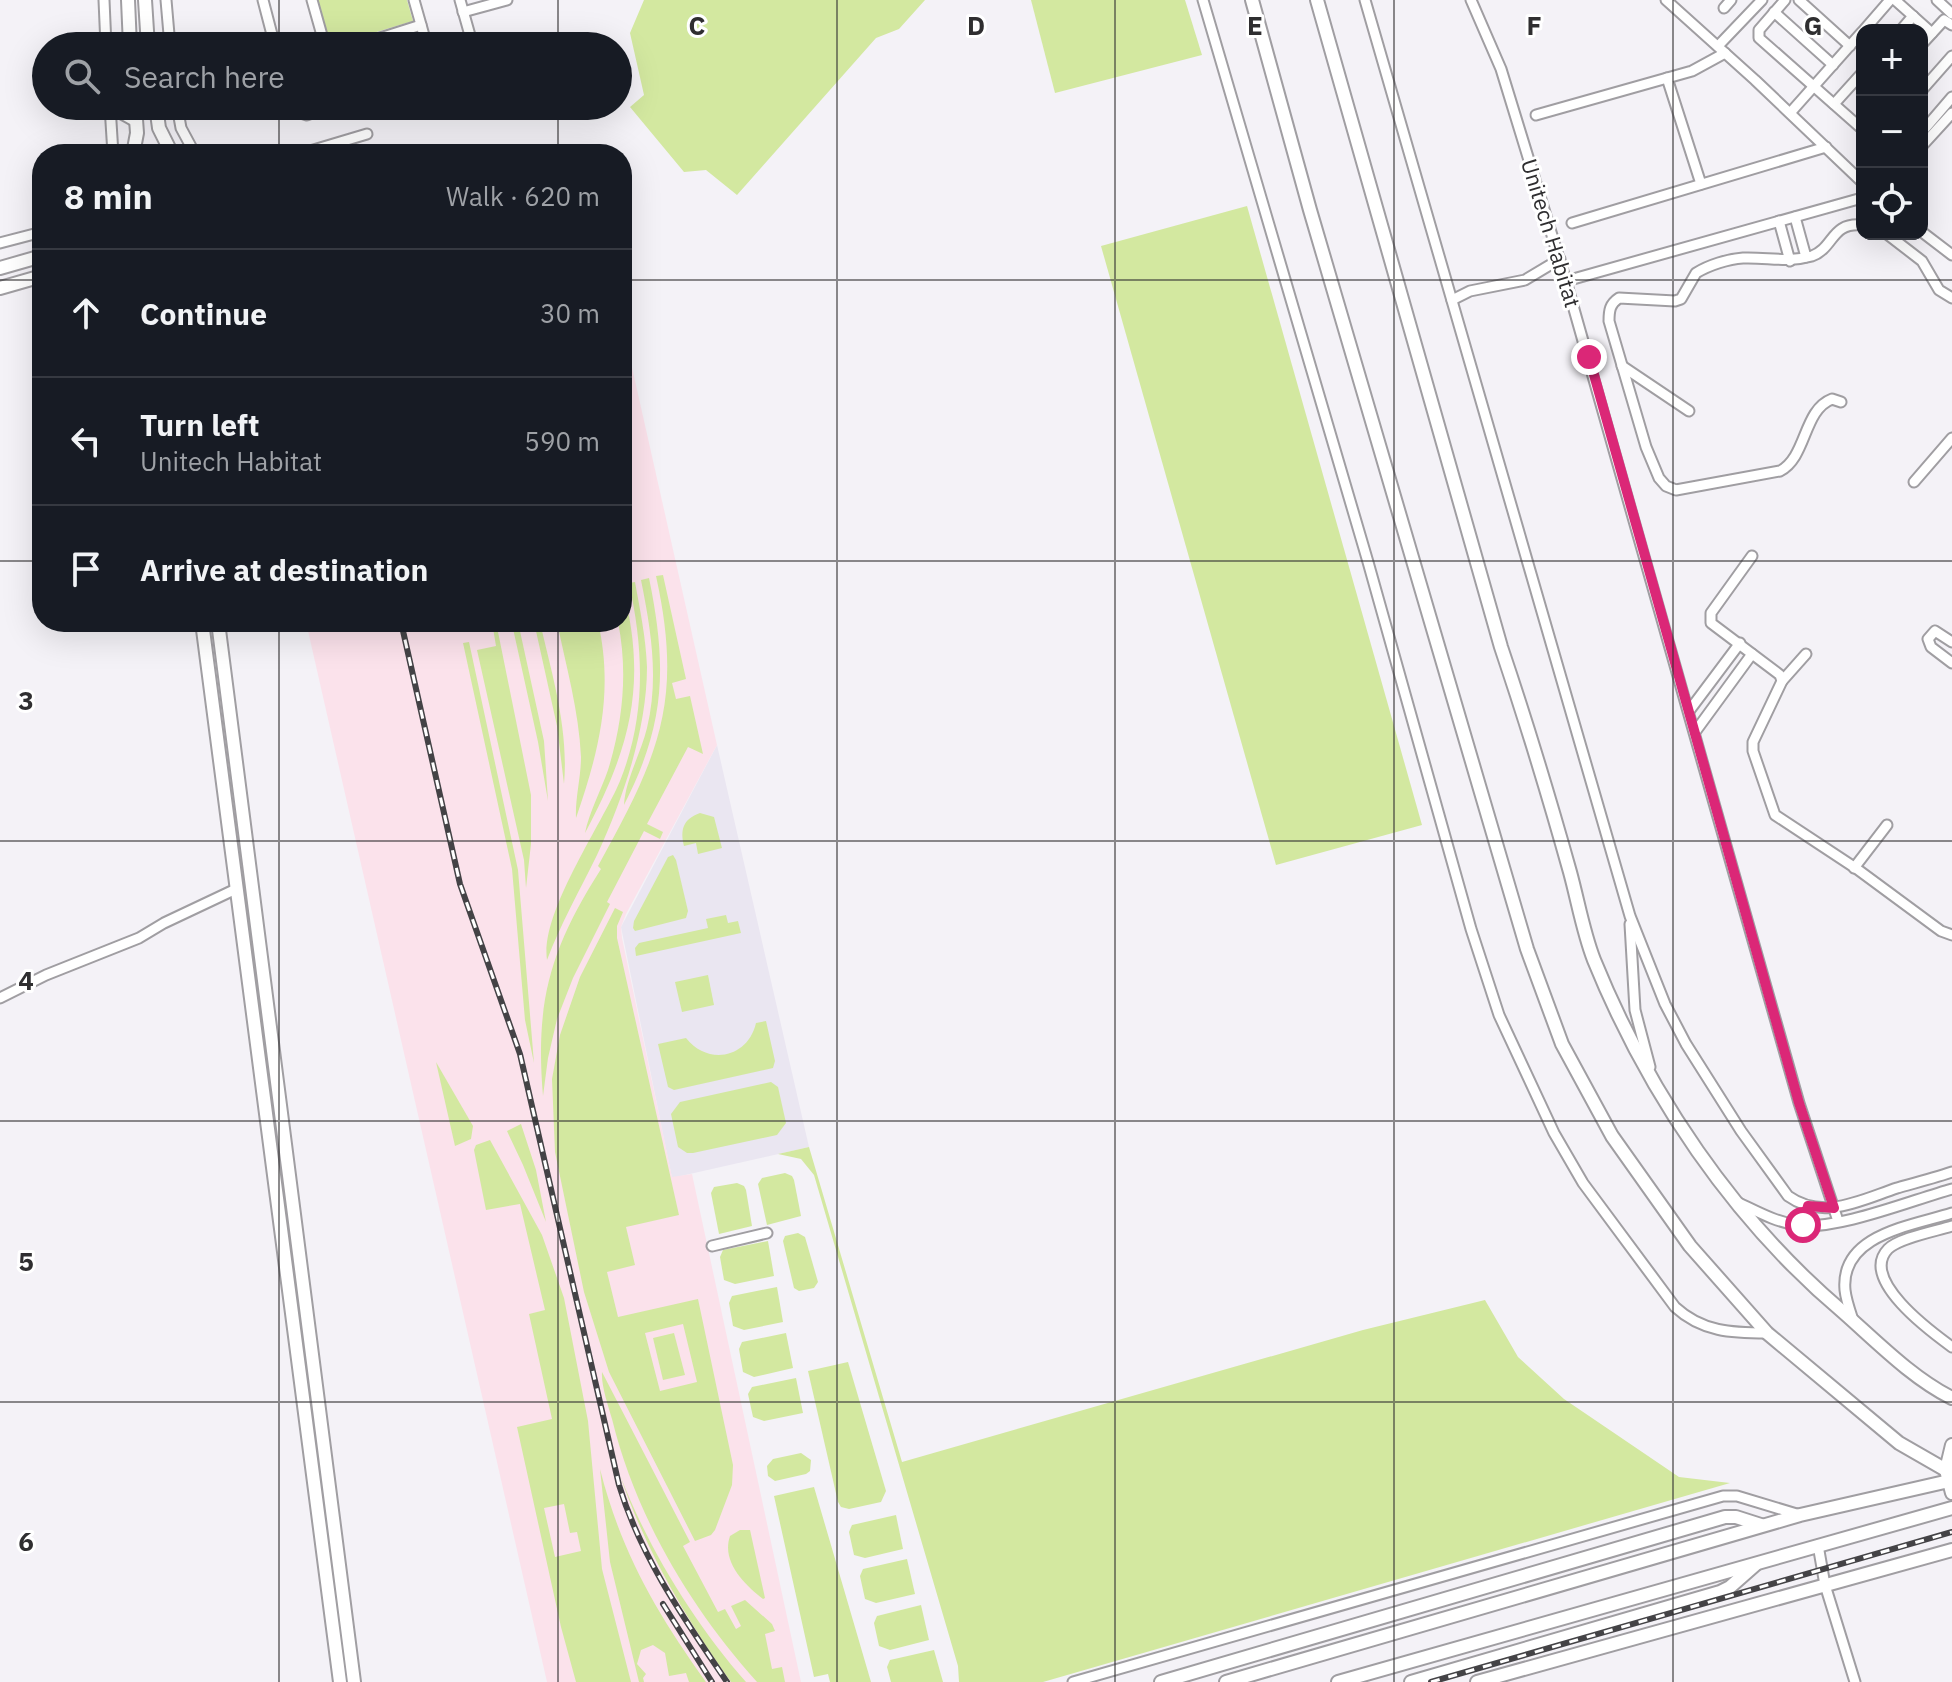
<!DOCTYPE html>
<html lang="en">
<head>
<meta charset="utf-8">
<style>
  :root { --surface:#171b24; --page:#20242c; --text:#f1f3f6; --muted:#9ea1a6; --line:#363941 }
  body { margin:0; font-family:"IBM Plex Sans",sans-serif; background:var(--page); color:var(--text) }
  .controls { position:absolute; right:24px; top:24px; display:grid; overflow:hidden; border-radius:16px; box-shadow:0 8px 32px #0002 }
  .controls button { width:72px; height:72px; display:grid; place-items:center; padding:0; border:0; border-bottom:2px solid var(--line); background:var(--surface); color:var(--text); font:40px sans-serif }
  .stop { position:absolute; width:24px; height:24px; margin:-18px; border:6px solid #db2777; border-radius:50%; background:#fff }
  .stop.end { background:#db2777; border-color:#fff; box-shadow:0 2px 8px #0008 }
  .list { margin:0; padding:0; list-style:none }
  h2 { display:flex; justify-content:space-between; align-items:center; height:104px; margin:0; padding:0 32px; font-size:34px }
  h2 small { font-size:26px; font-weight:400; color:var(--muted) }
  .list li { display:grid; grid-template-columns:52px 1fr auto; gap:24px; align-items:center; box-sizing:border-box; height:128px; padding:0 32px; border-top:2px solid var(--line) }
  .list b { display:block; font-size:30px; white-space:nowrap }
  .list p { margin:0; font-size:26px; white-space:nowrap; color:var(--muted) }
  .list em { font-size:26px; font-style:normal; color:var(--muted) }
  .icon { flex:none; width:44px; height:44px; fill:none; stroke:currentColor; stroke-width:2; stroke-linecap:round; stroke-linejoin:round }
  .map { position:relative; flex:none; width:1952px; height:1682px; overflow:hidden }
  .search { position:absolute; background:var(--surface); box-shadow:0 8px 32px #0002; left:32px; top:32px; width:600px; height:88px; display:flex; align-items:center; gap:20px; box-sizing:border-box; padding:0 28px; border-radius:44px; color:var(--muted); font-size:30px }
  .panel { position:absolute; background:var(--surface); box-shadow:0 8px 32px #0002; left:32px; top:144px; width:600px; height:488px; border-radius:32px }
  .map>svg:first-child { display:block }
  .built { fill:#eae6f1 }
  .industrial { fill:#fbe2eb }
  .green { fill:#d3e8a0; fill-rule:evenodd }
  .lines { fill:none; stroke-linecap:round; stroke-linejoin:round }
  .street-casing { stroke:#a09ea2; stroke-width:13 }
  .secondary-casing { stroke:#a09ea2; stroke-width:16 }
  .street { stroke:#fff; stroke-width:9 }
  .secondary { stroke:#fff; stroke-width:12 }
  .rail-casing { stroke:#444346; stroke-width:6 }
  .rail { stroke:#fff; stroke-width:3; stroke-dasharray:9; stroke-linecap:butt }
  .route { stroke:#db2777; stroke-width:10 }
  .grid { fill:none; stroke:#2f2e30; stroke-width:2; stroke-opacity:0.55 }
  .labels { text-anchor:middle; stroke-width:6; stroke-linejoin:round; paint-order:stroke }
  .street-label { font-size:22px; fill:#2f2e30; stroke:#fff }
  .grid-label { font-size:26px; text-anchor:middle; font-weight:bold; fill:#2f2e30; stroke:#fff; stroke-width:6; stroke-linejoin:round; paint-order:stroke }
</style>
</head>
<body>
<div class="map">
<svg width="1952" height="1682" viewBox="0 0 1952 1682">
  <rect width="100%" height="100%" fill="#f4f2f7"/>
  <polygon class="built" points="717,745 809,1147 672,1178 621,927"/>
  <polygon class="industrial" points="622,323 717,745 626,914 621,927 622,938 672,1177 692,1174 801,1682 547,1682 306,622 622,622"/>
  <g class="green">
    <polygon points="316,0 407,0 413,21 330,46"/>
    <polygon points="644,0 925,0 899,29 876,38 737,195 706,170 684,172 630,107 644,95 630,33"/>
    <polygon points="1031,0 1185,0 1202,55 1055,93"/>
    <polygon points="1247,206 1422,825 1276,865 1101,246"/>
    <path d="M663 575 686 679 672 683 676 699 690 696 703 754 688 747 647 824 663 832 660 839 644 831 607 902 610 904 573 978 557 1019 548 1058 543 1096C535 1002 550 949 601 869L598 866C658 757 684 703 656 576Z"/>
    <path d="M649 578C667 666 666 723 624 805 625 781 641 753 647 728 659 678 651 630 641 580Z"/>
    <path d="M635 582C640 610 646 638 647 667 647 729 623 799 597 855 580 890 561 923 547 960 540 913 601 826 620 781 646 716 644 651 629 583Z"/>
    <path d="M622 585C648 682 631 747 585 833 589 813 601 790 608 770 623 722 628 671 618 622H622Z"/>
    <polygon points="518,622 544,741 548,801 538,742 512,624"/>
    <path d="M534 622H540C552 675 569 729 564 784L557 726Z"/>
    <path d="M557 622H598C614 691 599 752 576 818 575 799 581 777 581 757 579 711 566 666 557 622Z"/>
    <polygon points="497,627 531,795 531,844 526,888 524,860 477,650 496,646 493,628"/>
    <polygon points="469,642 518,870 534,1063 525,1020 512,869 463,643"/>
    <path d="M700 813 714 817 722 848 698 854 696 843 684 846C680 830 683 819 700 813Z"/>
    <polygon points="673,855 676,860 688,911 686,918 635,931 633,928 634,921 668,857"/>
    <path d="M615 908 623 912 617 926V938L679 1215 626 1227 635 1265 607 1272 618 1317 698 1299 733 1465 732 1485 715 1530 711 1535 695 1541 609 1372 584 1292 555 1152 552 1079 560 1035 580 977ZM683 1324 697 1382 660 1391 645 1333Z"/>
    <polygon points="726,915 728,923 738,921 741,933 636,956 635,948 639,943 708,928 706,919"/>
    <polygon points="708,975 714,1005 682,1012 675,982"/>
    <path d="M766 1021 775 1061 773 1068 674 1090 668 1087 658 1044 686 1038C708 1066 748 1058 756 1023Z"/>
    <polygon points="436,1062 473,1126 471,1139 455,1146"/>
    <polygon points="771,1082 778,1087 786,1123 777,1135 693,1153 687,1153 678,1147 671,1114 680,1102"/>
    <polygon points="521,1124 536,1170 546,1222 523,1165 507,1131"/>
    <path d="M490 1140 542 1235 564 1298 588 1421 602 1569 631 1682H576L561 1627 517 1427 552 1419 529 1314 545 1310 520 1204 486 1210 474 1150 476 1145ZM564 1504 570 1533 577 1532 581 1551 555 1557 544 1508Z"/>
    <polygon points="809,1147 902,1462 1363,1330 1485,1300 1518,1357 1564,1399 1679,1477 1730,1483 1043,1682 959,1682 958,1666 814,1175 801,1159 778,1154"/>
    <polygon points="785,1173 792,1176 794,1180 801,1216 767,1225 758,1184 762,1178"/>
    <polygon points="737,1183 744,1186 746,1190 752,1226 719,1234 711,1193 714,1187"/>
    <polygon points="798,1233 805,1237 818,1282 814,1288 799,1291 794,1288 783,1241 785,1236"/>
    <polygon points="768,1241 774,1276 735,1284 724,1280 720,1257 723,1250"/>
    <polygon points="777,1287 783,1322 744,1330 733,1326 729,1303 732,1296"/>
    <polygon points="674,1333 685,1375 663,1380 653,1338"/>
    <polygon points="786,1333 793,1368 754,1377 743,1372 739,1349 742,1342"/>
    <polygon points="848,1362 886,1491 881,1502 849,1509 841,1507 838,1502 808,1371"/>
    <path d="M602 1372 690 1542 683 1546 718 1612 725 1609 736 1629 741 1626 731 1606 745 1600 772 1624 775 1631 765 1634 772 1669 782 1667 785 1682H757C690 1607 636 1517 612 1419 608 1405 601 1385 602 1372Z"/>
    <polygon points="796,1378 803,1413 764,1421 753,1417 748,1394 752,1387"/>
    <polygon points="801,1453 811,1460 810,1471 806,1474 775,1481 768,1476 767,1466 773,1459"/>
    <path d="M600 1469C621 1552 656 1612 706 1682H689L686 1673 669 1676 665 1653 653 1645 641 1650 637 1664 646 1674 643 1678 644 1682H639L610 1562Z"/>
    <path d="M620 1475C648 1548 694 1623 746 1682H731C685 1618 645 1549 620 1475Z"/>
    <polygon points="814,1487 871,1682 830,1682 828,1674 814,1677 774,1496"/>
    <polygon points="896,1515 903,1549 865,1558 854,1555 849,1532 852,1525"/>
    <path d="M740 1530H750L765 1598 763 1599C745 1585 721 1562 730 1536Z"/>
    <polygon points="907,1559 915,1594 876,1603 865,1599 860,1576 863,1569"/>
    <polygon points="921,1605 929,1640 890,1650 879,1646 874,1623 877,1616"/>
    <polygon points="934,1650 943,1682 891,1682 887,1667 890,1660"/>
  </g>
  <g class="lines">
    <g class="street-casing">
      <g id="street">
        <polyline points="104,0 106,46"/>
        <polyline points="166,0 170,46"/>
        <polyline points="263,0 275,46"/>
        <polyline points="312,0 325,46"/>
        <polyline points="414,0 427,46"/>
        <polyline points="460,0 473,46"/>
        <path d="M1203 0 1368 562 1471 929 1499 1015 1554 1133 1583 1183 1675 1307C1702 1332 1732 1333 1767 1333"/>
        <path d="M1365 0 1630 916 1665 1004 1686 1044 1741 1131 1788 1196C1823 1221 1861 1200 1897 1188 1915 1183 1934 1178 1952 1172"/>
        <polyline points="1471,0 1501,69 1566,281 1799,1103 1838,1221"/>
        <polyline points="1666,0 1755,80 1862,182"/>
        <polyline points="1785,0 1759,30 1759,38 1862,129"/>
        <polyline points="1799,0 1850,46"/>
        <polyline points="1895,0 1932,33"/>
        <polyline points="1937,0 1952,14"/>
        <polyline points="1724,8 1731,0"/>
        <polyline points="463,12 507,0"/>
        <polyline points="1774,12 1833,65"/>
        <polyline points="1864,30 1890,0"/>
        <polyline points="1901,30 1913,16"/>
        <polyline points="1922,44 1944,20 1952,25"/>
        <polyline points="355,46 421,25"/>
        <polyline points="525,46 541,41"/>
        <polyline points="1718,46 1762,0"/>
        <polyline points="1667,78 1701,184"/>
        <polyline points="1922,90 1952,56"/>
        <polyline points="1834,104 1862,73"/>
        <polyline points="110,106 113,154"/>
        <polyline points="177,106 181,128 195,154"/>
        <polyline points="295,106 298,112 307,115 332,106"/>
        <polyline points="111,108 136,122"/>
        <polyline points="1790,113 1862,32"/>
        <polyline points="1536,115 1692,71 1725,53"/>
        <polyline points="1922,132 1952,97"/>
        <polyline points="1922,146 1952,113"/>
        <polyline points="300,154 367,134"/>
        <polyline points="1795,217 1806,257"/>
        <polyline points="1779,221 1790,261"/>
        <polyline points="1572,223 1826,147"/>
        <polyline points="1922,232 1952,255"/>
        <polyline points="1887,234 1922,261 1939,290 1952,298"/>
        <polyline points="0,243 42,232"/>
        <polyline points="1566,281 1862,198"/>
        <polyline points="1452,300 1470,291 1525,280 1560,259"/>
        <polyline points="1622,366 1689,411"/>
        <path d="M1841 402 1832 399C1803 410 1807 457 1780 471L1676 490 1666 486 1659 478 1646 447 1609 321C1609 310 1610 304 1619 298L1675 301 1681 299 1696 273C1709 265 1728 259 1743 258 1768 257 1787 263 1812 256 1834 248 1831 222 1862 225"/>
        <polyline points="1914,482 1952,438"/>
        <polyline points="1752,556 1711,613 1711,623 1780,675 1782,681 1753,742 1753,751 1775,815 1857,869 1941,931 1952,935"/>
        <polyline points="1952,642 1935,631 1928,639 1931,647 1952,663"/>
        <polyline points="1782,681 1806,654"/>
        <polyline points="1689,711 1740,643"/>
        <polyline points="1695,732 1752,654"/>
        <polyline points="1854,868 1887,825"/>
        <polyline points="1630,924 1635,1010 1650,1067"/>
        <polyline points="0,998 46,975 139,938 164,923 236,889"/>
        <path d="M1739 1203C1758 1212 1776 1222 1797 1225 1836 1231 1912 1200 1952 1189"/>
        <path d="M1952 1226C1936 1231 1899 1238 1888 1249 1859 1279 1930 1331 1952 1347"/>
        <polyline points="712,1246 767,1233"/>
        <path d="M1853 1320C1850 1311 1846 1300 1845 1290 1840 1234 1912 1226 1952 1213"/>
        <polyline points="1818,1545 1825,1585 1855,1682"/>
        <polyline points="1073,1682 1723,1496 1737,1496 1800,1515"/>
      </g>
    </g>
    <g class="secondary-casing">
      <g id="secondary">
        <polyline points="128,0 130,46"/>
        <polyline points="145,0 148,46"/>
        <polyline points="1252,0 1310,210 1527,949 1562,1044 1612,1136 1690,1246 1767,1333 1899,1443 1946,1470"/>
        <path d="M1317 0 1501 647C1526 721 1549 797 1570 872 1578 901 1583 932 1594 960 1648 1093 1733 1219 1843 1312 1877 1342 1912 1378 1952 1398"/>
        <polyline points="156,106 159,128 172,154"/>
        <polyline points="133,154 137,133 135,106"/>
        <polyline points="0,268 42,256"/>
        <polyline points="0,288 42,276"/>
        <polyline points="202,622 340,1682"/>
        <polyline points="218,622 354,1682"/>
        <polyline points="1952,1445 1946,1470 1952,1493"/>
        <polyline points="1161,1682 1725,1517 1736,1517 1761,1525"/>
        <polyline points="1226,1682 1800,1515 1949,1481"/>
        <polyline points="1338,1682 1952,1508"/>
        <polyline points="1411,1682 1720,1592 1730,1587 1755,1565"/>
        <polyline points="1477,1682 1952,1550"/>
      </g>
    </g>
    <use href="#street" class="street"/>
    <use href="#secondary" class="secondary"/>
    <g class="rail-casing">
      <g id="rail">
        <path d="M401 622 460 884 520 1054 619 1485C641 1558 685 1620 727 1682"/>
        <polyline points="663,1604 712,1682"/>
        <polyline points="1431,1682 1952,1532"/>
      </g>
    </g>
    <use href="#rail" class="rail"/>
  </g>
  <g class="lines">
    <polyline class="route" points="1589,357 1799,1103 1834,1208 1808,1206 1803,1225"/>
  </g>
  <path class="grid" d="M279 0V46M558 0V46M837 0V1682M1115 0V1682M1394 0V1682M1673 0V1682M279 106V154M558 106V154M0 280H42M622 280H1952M0 561H42M622 561H1952M279 622V1682M558 622V1682M0 841H1952M0 1121H1952M0 1402H1952"/>
  <g class="labels">
    <g class="street-label">
      <text transform="translate(1551 233) rotate(73)" y="8">Unitech Habitat</text>
    </g>
  </g>
  <g class="grid-label">
    <text x="697" y="35">C</text>
    <text x="976" y="35">D</text>
    <text x="1255" y="35">E</text>
    <text x="1534" y="35">F</text>
    <text x="1813" y="35">G</text>
    <text x="26" y="710">3</text>
    <text x="26" y="990">4</text>
    <text x="26" y="1271">5</text>
    <text x="26" y="1551">6</text>
  </g>
</svg>
<div class="controls">
<button>+</button>
<button>−</button>
<button><svg class="icon" aria-label="locate" viewBox="0 0 24 24"><circle cx="12" cy="12" r="6"/><path d="M12 2v4M12 18v4M2 12h4M18 12h4"/></svg></button>
</div>
<div class="stop" style="left:1803px;top:1225px"></div>
<div class="stop end" style="left:1589px;top:357px"></div>
<div class="search"><svg class="icon" aria-label="search" viewBox="0 0 24 24"><circle cx="10" cy="10" r="6"/><path d="M15 15l6 6"/></svg>Search here</div>
<section class="panel">
<h2>8 min<small>Walk · 620 m</small></h2>
<ul class="list">
<li><svg class="icon" aria-label="ahead" viewBox="0 0 24 24"><path d="M12 20V5M6 11l6-6 6 6"/></svg><div><b>Continue</b></div><em>30 m</em></li>
<li><svg class="icon" aria-label="left" viewBox="0 0 24 24"><path d="M17 20v-9H6M10 6l-5 5 5 5"/></svg><div><b>Turn left</b><p>Unitech Habitat</p></div><em>590 m</em></li>
<li><svg class="icon" aria-label="arrive" viewBox="0 0 24 24"><path d="M6 21V4h12l-3 4 3 4H6"/></svg><div><b>Arrive at destination</b></div></li>
</ul>
</section>
</div>
</body>
</html>
